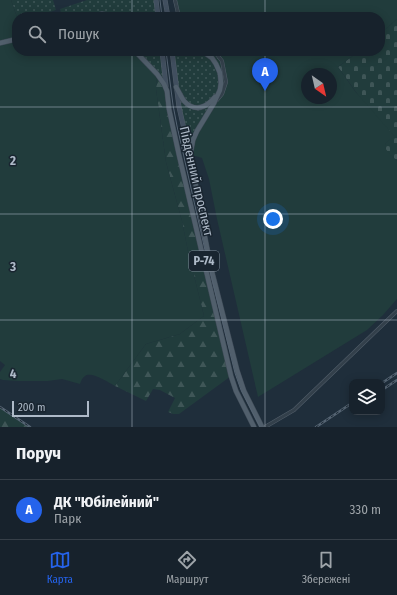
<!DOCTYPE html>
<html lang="uk">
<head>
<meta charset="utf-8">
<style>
  :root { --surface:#17222c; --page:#242f38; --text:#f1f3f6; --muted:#9ea4a9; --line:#363f48; --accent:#2563eb }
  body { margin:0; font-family:"Fira Sans Condensed",sans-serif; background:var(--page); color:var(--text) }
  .controls { position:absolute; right:12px; bottom:12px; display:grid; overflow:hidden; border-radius:8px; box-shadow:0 2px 10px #0003 }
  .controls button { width:36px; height:36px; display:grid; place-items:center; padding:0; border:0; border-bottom:1px solid var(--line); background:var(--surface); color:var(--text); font:20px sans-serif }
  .compass { position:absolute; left:301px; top:68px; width:36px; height:36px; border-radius:50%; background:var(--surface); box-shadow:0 2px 10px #0003; rotate:146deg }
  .scale { position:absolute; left:12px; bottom:10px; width:77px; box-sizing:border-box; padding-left:4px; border:2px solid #aebac8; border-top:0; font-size:11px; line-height:14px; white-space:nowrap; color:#aebac8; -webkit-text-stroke:3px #192530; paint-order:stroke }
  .you { position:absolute; left:273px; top:219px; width:14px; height:14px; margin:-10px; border:3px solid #fff; border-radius:50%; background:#1a73e8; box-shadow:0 0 0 6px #1a73e833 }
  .badge { display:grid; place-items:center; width:26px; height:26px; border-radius:50%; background:var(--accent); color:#fff; font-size:13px; font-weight:700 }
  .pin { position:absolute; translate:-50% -33px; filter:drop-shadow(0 1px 2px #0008) }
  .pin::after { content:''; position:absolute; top:21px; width:14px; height:12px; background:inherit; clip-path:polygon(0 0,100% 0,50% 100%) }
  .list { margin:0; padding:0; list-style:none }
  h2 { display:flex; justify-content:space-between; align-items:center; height:52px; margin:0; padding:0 16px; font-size:17px }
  h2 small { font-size:13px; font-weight:400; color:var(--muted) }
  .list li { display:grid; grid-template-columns:26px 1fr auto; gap:12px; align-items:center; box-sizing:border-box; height:60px; padding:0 16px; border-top:1px solid var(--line) }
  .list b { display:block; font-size:15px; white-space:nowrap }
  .list p { margin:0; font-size:13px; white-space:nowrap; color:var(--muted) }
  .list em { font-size:13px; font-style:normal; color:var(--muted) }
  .icon { flex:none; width:22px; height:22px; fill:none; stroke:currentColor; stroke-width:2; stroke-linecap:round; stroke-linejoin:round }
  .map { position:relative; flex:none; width:397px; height:427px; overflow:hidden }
  .search { position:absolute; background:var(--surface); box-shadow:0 2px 10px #0003; left:12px; right:12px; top:12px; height:44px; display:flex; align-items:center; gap:10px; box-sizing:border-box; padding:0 14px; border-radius:16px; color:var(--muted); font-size:15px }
  .sheet { height:112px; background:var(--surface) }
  nav { display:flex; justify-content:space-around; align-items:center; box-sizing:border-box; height:56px; border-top:1px solid var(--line); background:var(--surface); font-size:11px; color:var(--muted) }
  nav a { display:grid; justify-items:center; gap:2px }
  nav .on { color:var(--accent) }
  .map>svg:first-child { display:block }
  .grass { fill:url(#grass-dots) }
  .forest { fill:url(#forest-firs) }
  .cemetery { fill:url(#cemetery-stones) }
  .garden { fill:#213c3c; fill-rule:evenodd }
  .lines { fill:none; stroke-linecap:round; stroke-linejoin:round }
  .street-casing { stroke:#515d69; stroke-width:4 }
  .secondary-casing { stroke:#515d69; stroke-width:5 }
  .primary-casing { stroke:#3d4955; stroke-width:5.5 }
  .street { stroke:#33404b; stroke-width:3 }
  .secondary { stroke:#414f5f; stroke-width:4 }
  .primary { stroke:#515f6c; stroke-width:4.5 }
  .tram { stroke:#556473; stroke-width:1 }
  .rail-casing { stroke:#556473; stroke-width:2.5 }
  .rail { stroke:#192530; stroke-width:1; stroke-dasharray:3; stroke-linecap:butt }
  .grid { fill:none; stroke:#aebac8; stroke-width:1; stroke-opacity:0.55 }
  .labels { text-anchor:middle; stroke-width:3; stroke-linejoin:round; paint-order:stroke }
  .shield { fill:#192530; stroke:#818d9a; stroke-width:1 }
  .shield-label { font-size:12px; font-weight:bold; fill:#aebac8 }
  .street-label { font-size:13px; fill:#aebac8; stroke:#192530 }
  .grid-label { font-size:13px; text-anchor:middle; font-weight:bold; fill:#aebac8; stroke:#192530; stroke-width:3; stroke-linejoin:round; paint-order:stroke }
</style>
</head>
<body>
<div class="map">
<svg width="397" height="427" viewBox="0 0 397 427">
  <defs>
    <pattern id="grass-dots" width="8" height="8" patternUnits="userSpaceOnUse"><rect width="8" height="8" fill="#213c3c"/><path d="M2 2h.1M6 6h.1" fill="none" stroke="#3f5657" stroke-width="1.8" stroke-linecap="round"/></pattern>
    <pattern id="forest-firs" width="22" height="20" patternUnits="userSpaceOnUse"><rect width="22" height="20" fill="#213c3c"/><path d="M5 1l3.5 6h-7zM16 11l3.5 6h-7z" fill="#3f5657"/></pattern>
    <pattern id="cemetery-stones" width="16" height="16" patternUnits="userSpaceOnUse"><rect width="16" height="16" fill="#213c3c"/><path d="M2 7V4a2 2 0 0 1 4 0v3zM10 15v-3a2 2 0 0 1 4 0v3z" fill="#3f5657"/></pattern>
  </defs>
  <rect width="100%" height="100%" fill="#1f2e3b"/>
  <g class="grass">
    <polygon points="11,0 53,0 56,10 35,17 17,17"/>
    <polygon points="87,0 156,0 158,17 62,17 60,9"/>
    <polygon points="136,51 162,51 167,91"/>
    <polygon points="172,51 214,51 222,61 226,82 193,140 186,142"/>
  </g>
  <g class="forest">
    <polygon points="157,74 164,84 231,376 179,414 173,414 168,412 175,398 160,390 153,389 146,401 115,386 146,344 180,334 204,316 188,251 182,221 166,162 156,89"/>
    <polygon points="0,407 1,408 30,427 0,427"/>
  </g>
  <path class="cemetery" d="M397 19V161C390 154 378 147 390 139L338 67 359 51H380V34Z"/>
  <g class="garden">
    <path d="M0 0H11L17 17V51H135L157 74 156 89 166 162 182 221 188 251 204 316 180 334 146 344 115 386C108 382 91 371 85 376 82 378 81 381 80 384L62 379 48 381H18L3 380 0 379V372L5 365 0 361Z"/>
    <polygon points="175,0 397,0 397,19 380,34 380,17 180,17"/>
    <path d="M214 51H359L338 67 355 91 395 137C377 145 387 151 397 161V299L383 315 367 330 258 397 217 219 209 179 202 158 195 156H190L191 146 226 82 222 61ZM307 74H331V98H307Z"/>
  </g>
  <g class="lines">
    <g class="street-casing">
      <g id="street">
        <polyline points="175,0 178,13"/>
        <polyline points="214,51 222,61 226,82 222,94 217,100"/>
        <polyline points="265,427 294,410 397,311"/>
      </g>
    </g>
    <g class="secondary-casing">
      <g id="secondary">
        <polyline points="156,0 158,17"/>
        <polyline points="165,0 168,17"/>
        <polyline points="162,51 166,86"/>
        <polyline points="172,51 179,107 190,155"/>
      </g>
    </g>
    <g class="primary-casing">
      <g id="primary">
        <polyline points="88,17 102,14 123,17"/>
        <polyline points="0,43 17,39"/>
        <polyline points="135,51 157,74 164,84 167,91 169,109 179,155 206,270 231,376 236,391 254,427"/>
        <polyline points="202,51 212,58 216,64 220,73 221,83 220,90 214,103 197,131 193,140 190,156 197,191 201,217 211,268 237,370 244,391 262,427"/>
        <path d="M176 87C179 92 181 97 184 101 195 113 207 107 215 97"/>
      </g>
    </g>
    <use href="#street" class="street"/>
    <use href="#secondary" class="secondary"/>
    <use href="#primary" class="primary"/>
    <g class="tram">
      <polyline points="160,0 162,17"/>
      <polyline points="166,51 173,105 177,126 207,259 235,373 241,390 260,427"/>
    </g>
    <g class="rail-casing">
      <g id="rail">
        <polyline points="382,383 397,373"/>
        <polyline points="382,390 397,380"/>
        <polyline points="0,407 30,427"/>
        <polyline points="316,427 352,403"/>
      </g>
    </g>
    <use href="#rail" class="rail"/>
  </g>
  <path class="grid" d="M132 0V17M265 0V17M132 51V427M265 51V427M0 107H397M0 214H397M0 320H397"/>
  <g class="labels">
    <rect class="shield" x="189" y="251" width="30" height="20" rx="3"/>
    <g class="shield-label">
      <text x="204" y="265">Р-74</text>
    </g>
    <g class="street-label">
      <text transform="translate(197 181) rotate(77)" y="5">Південний проспект</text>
    </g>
  </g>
  <g class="grid-label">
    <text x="13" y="165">2</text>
    <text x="13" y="271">3</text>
    <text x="13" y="378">4</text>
  </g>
</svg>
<div class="controls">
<button><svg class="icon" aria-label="layers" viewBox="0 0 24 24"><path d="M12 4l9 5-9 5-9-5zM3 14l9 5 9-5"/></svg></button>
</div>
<svg class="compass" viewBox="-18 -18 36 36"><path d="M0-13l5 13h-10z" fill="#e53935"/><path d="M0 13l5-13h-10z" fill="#9ea4a9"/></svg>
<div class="scale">200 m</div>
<div class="you"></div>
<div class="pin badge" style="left:265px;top:91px">A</div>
<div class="search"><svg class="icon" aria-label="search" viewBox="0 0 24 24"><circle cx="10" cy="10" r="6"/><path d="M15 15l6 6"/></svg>Пошук</div>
</div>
<section class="sheet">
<h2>Поруч<small></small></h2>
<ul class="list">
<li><span class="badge">A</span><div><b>ДК &quot;Юбілейний&quot;</b><p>Парк</p></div><em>330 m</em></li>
</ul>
</section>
<nav>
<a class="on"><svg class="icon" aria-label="map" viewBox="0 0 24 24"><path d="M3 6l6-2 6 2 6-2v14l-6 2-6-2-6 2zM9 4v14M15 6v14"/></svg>Карта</a>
<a><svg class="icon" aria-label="directions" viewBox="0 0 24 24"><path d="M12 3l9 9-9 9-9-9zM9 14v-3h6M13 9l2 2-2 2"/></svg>Маршрут</a>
<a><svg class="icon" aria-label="saved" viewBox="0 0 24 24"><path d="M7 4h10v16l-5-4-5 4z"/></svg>Збережені</a>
</nav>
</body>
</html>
